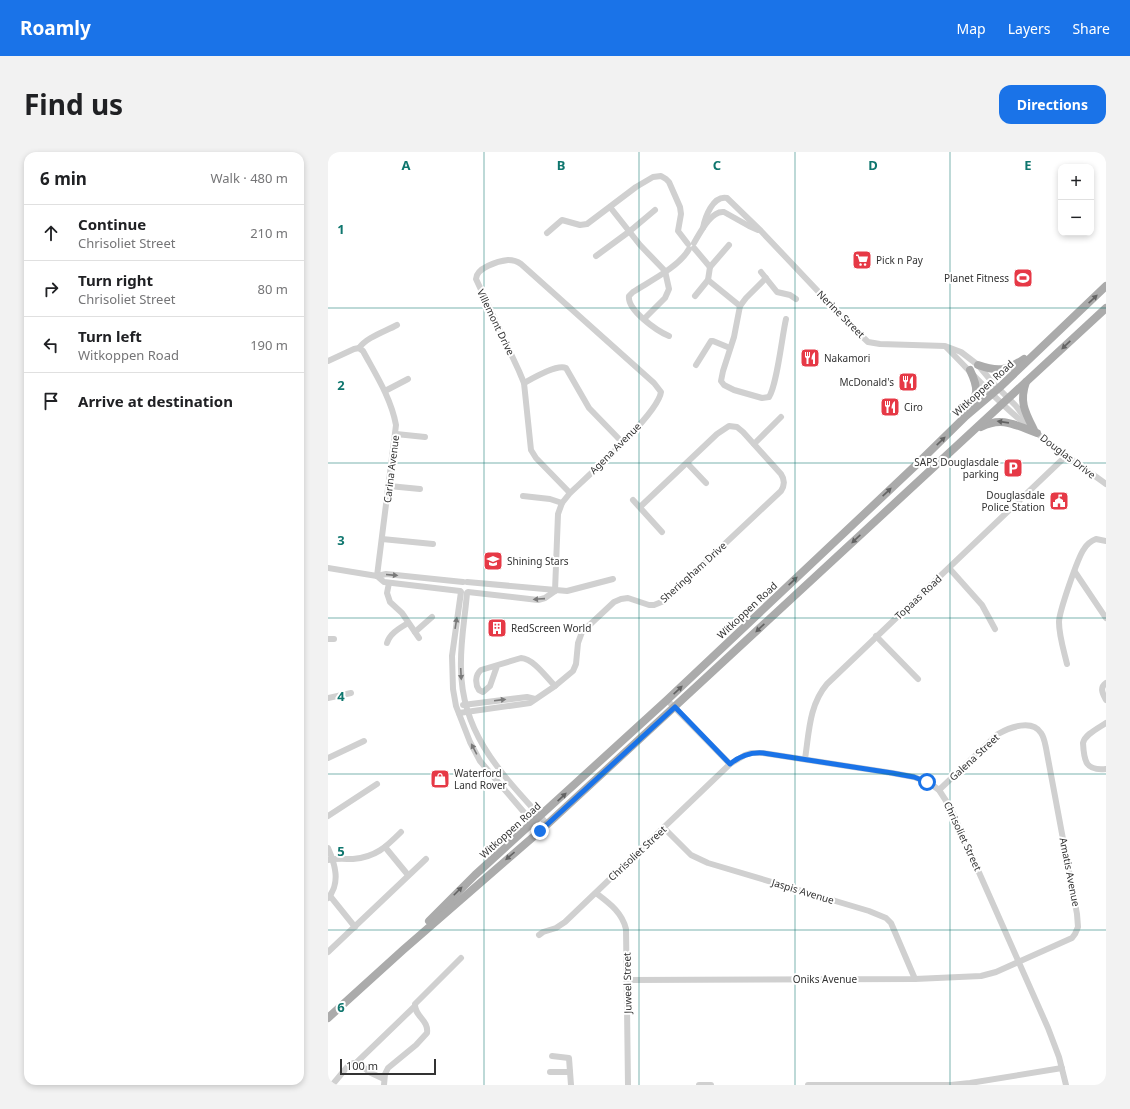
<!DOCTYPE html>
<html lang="en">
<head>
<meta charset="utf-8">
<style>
  :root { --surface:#fff; --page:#f2f2f2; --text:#202124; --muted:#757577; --line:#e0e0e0; --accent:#1a73e8 }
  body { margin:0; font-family:"Noto Sans",sans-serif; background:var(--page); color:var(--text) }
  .controls { position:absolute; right:12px; top:12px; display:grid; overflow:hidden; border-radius:8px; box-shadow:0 2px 6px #0003 }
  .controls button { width:36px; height:36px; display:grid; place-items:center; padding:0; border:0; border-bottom:1px solid var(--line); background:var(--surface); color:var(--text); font:20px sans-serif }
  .scale { position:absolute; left:12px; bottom:10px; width:96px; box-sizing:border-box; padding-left:4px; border:2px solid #333; border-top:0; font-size:11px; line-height:14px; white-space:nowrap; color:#333; -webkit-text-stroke:3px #fff; paint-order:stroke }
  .stop { position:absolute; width:12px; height:12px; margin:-9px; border:3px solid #1a73e8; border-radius:50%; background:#fff }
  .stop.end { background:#1a73e8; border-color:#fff; box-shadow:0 1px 4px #0008 }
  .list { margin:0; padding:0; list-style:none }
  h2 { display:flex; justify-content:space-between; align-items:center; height:52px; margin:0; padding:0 16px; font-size:17px }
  h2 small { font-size:13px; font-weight:400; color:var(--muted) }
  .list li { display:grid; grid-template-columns:26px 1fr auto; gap:12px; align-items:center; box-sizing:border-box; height:56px; padding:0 16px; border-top:1px solid var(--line) }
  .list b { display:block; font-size:15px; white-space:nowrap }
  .list p { margin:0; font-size:13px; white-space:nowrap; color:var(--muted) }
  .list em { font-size:13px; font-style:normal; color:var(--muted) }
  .icon { flex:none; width:22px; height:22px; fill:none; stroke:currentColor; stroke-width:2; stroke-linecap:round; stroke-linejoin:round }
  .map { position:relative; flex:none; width:778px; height:933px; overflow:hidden; border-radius:12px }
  header { display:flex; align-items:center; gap:24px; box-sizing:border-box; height:56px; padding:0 20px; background:var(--accent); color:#fff }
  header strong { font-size:19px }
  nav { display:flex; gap:22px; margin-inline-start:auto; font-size:14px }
  .intro { display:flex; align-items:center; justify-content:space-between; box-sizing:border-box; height:96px; padding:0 24px }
  h1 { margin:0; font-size:28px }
  .button { padding:10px 18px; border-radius:12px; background:var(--accent); color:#fff; font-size:14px; font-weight:700 }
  main { display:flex; gap:24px; padding:0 24px }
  aside { flex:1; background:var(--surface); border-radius:12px; box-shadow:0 2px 6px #0003 }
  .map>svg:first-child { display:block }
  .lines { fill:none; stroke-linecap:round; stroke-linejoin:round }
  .minor { stroke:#d0d0d0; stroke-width:6 }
  .major { stroke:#ababab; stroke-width:8 }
  .oneway { fill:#636363 }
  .oneway2 { fill:#7a7a7a }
  .route { stroke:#1a73e8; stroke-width:5 }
  .grid { fill:none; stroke:#0f766e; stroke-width:1; stroke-opacity:0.55 }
  .labels { text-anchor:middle; stroke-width:4; stroke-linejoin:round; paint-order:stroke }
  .poi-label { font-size:10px; fill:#333; stroke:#fff; text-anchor:start }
  .street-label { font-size:10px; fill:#333; stroke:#fff }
  .grid-label { font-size:13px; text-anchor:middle; font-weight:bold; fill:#0f766e; stroke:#fff; stroke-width:4; stroke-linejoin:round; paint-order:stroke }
</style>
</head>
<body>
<header>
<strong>Roamly</strong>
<nav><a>Map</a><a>Layers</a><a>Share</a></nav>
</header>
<div class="intro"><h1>Find us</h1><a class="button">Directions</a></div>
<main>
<aside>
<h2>6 min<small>Walk · 480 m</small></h2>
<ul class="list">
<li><svg class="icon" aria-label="ahead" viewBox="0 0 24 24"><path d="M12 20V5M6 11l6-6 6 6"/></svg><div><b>Continue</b><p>Chrisoliet Street</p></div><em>210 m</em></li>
<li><svg class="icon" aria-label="right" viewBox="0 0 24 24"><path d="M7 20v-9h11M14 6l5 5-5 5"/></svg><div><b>Turn right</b><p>Chrisoliet Street</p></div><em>80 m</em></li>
<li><svg class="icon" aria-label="left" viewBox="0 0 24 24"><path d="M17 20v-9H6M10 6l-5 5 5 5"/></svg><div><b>Turn left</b><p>Witkoppen Road</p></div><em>190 m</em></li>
<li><svg class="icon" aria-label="arrive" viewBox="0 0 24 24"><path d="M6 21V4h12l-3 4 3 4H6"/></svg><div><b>Arrive at destination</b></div></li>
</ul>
</aside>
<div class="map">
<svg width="778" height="933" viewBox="0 0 778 933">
  <rect width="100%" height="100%" fill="#fff"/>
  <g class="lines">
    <g class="minor">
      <polyline points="282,55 312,93 337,119 341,137 337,146 316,167"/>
      <path d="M375 76C377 65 385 43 399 46L433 79 521 172 540 190 552 192 617 194 633 200 650 213 665 231 688 254 698 267"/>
      <polyline points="219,81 234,68 252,73 259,72 308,35 325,25 333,24 338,27 341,30 352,55 353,62 350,79 360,92"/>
      <path d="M366 91C372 81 383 58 396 60L421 74 430 78"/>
      <polyline points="366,96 382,115"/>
      <polyline points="268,104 302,79 327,58"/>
      <polyline points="433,120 449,140 462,143 468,147"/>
      <path d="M438 126 418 146 412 154 406 185 395 219 393 229 396 233 406 238 434 246 441 245C449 233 454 184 458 167"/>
      <polyline points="380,128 412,154"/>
      <polyline points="367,144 380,128 382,115 401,93"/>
      <path d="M341 184C329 179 299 158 301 144L305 140C322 129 351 115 361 97"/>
      <path d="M618 195C642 219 664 244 690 266 718 290 749 311 778 332"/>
      <path d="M31 196 35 199C48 223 63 246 68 273L49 424"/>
      <path d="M0 209 26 197 31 196C39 185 56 180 69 173"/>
      <polyline points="368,213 383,189 385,189 402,196"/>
      <path d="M196 231C205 226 229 212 238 216L261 256 294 290"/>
      <polyline points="57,239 80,227"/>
      <polyline points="68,282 97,285"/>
      <polyline points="426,292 453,265"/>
      <polyline points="359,311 378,331"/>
      <polyline points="61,334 92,337"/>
      <polyline points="195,344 222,347 234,351"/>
      <polyline points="305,348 334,380"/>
      <polyline points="54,387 105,392"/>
      <polyline points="0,416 49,424 58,422 135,430"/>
      <polyline points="621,416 654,453 667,477"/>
      <polyline points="747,420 778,466"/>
      <polyline points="49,424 56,430 132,439"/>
      <polyline points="139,430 239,439 285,427"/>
      <polyline points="61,431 59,441 62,450 74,461 91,486"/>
      <path d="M227 439 230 362 234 351 242 341C261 323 330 262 333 240L326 231 193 112C189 109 185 108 180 108 170 109 148 116 148 127L191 219 196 231 203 298 208 306 242 341"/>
      <polyline points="133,440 124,504 125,537 128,554 142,590 152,609 212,679"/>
      <polyline points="140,440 210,448 217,446 227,439"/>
      <path d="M139 441C137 466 132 491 133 517 134 585 177 625 219 672"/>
      <polyline points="87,480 104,465"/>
      <polyline points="548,484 590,527"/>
      <polyline points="0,487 6,487"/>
      <path d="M59 491C62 481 72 476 80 471"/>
      <path d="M739 512C736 499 731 484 731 470 731 460 750 405 756 397 759 392 763 389 768 387L778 389"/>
      <path d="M169 514 162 534 155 540 151 538C147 532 147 523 153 518L193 506C206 507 218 525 227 534"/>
      <path d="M778 531C771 536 775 542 778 548"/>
      <polyline points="0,546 23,541"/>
      <polyline points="339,548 402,612"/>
      <polyline points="135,553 199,545 207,547"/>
      <path d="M131 561 202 551 227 534 245 519 248 512 250 491 254 480 286 450 293 447 300 446 321 453H326L336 449 453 339C457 333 457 328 453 322L415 280 409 275 401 274 389 282 312 355"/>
      <path d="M778 571C771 576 757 582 755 591 756 610 758 619 778 617"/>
      <polyline points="0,606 36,589"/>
      <path d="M477 607C481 581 481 553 499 532L739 303"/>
      <polyline points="0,664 49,632"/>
      <polyline points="336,676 363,703 380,711 541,759 558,766 563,771 587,827"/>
      <polyline points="57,695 80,723"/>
      <path d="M0 696C7 712 13 731 0 746"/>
      <path d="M0 708C8 706 17 707 25 707 48 705 58 695 73 680"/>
      <path d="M268 741C281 751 294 760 298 777L300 933"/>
      <polyline points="2,744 27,775"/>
      <polyline points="211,783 215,780 228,776 237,770 402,612 417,603 423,601 435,601 564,621 586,625 603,632 611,638 622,655 720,876 731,905 738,933"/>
      <polyline points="0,800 98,707"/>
      <path d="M299 828 587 827 653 824 668 820 744 786 747 782 750 775 749 762 718 596C717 591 716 585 713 581 704 567 682 575 670 582L611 638"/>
      <polyline points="224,904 241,906 243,933"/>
      <polyline points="28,911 86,855"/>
      <polyline points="222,920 242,920"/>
      <polyline points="5,932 20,914 25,911 32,912 41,920 56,927"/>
      <path d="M56 933 57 922 60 916 88 893 99 881C101 868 86 864 87 852L133 806"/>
      <polyline points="371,933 383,933"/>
      <polyline points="480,933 623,933 642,931 734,916"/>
    </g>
    <g class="major">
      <path d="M650 213C670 220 678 219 696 207"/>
      <path d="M698 230C691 250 697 260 706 278"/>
      <path d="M640 260C650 242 651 237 642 218"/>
      <path d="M653 275C674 264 687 273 709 281"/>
      <polyline points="101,769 147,723 339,548 587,314 638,264 671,236 778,134"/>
      <polyline points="0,866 75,798 212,679 778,156"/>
    </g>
  </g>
  <defs><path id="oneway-solid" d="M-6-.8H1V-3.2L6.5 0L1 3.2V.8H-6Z"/></defs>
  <g class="oneway">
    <use href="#oneway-solid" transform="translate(765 147) rotate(-43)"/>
    <use href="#oneway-solid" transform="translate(738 193) rotate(137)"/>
    <use href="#oneway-solid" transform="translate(675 270) rotate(-172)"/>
    <use href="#oneway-solid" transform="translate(613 289) rotate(-44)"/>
    <use href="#oneway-solid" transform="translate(559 340) rotate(-43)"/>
    <use href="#oneway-solid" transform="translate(528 387) rotate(137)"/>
    <use href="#oneway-solid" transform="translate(465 429) rotate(-43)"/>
    <use href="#oneway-solid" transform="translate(432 476) rotate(137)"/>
    <use href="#oneway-solid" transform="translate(350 538) rotate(-43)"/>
    <use href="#oneway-solid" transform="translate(234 645) rotate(-43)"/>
    <use href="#oneway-solid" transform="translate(182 704) rotate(139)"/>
    <use href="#oneway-solid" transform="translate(130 739) rotate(-45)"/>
  </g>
  <g class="oneway2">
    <use href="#oneway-solid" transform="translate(64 423) rotate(5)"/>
    <use href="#oneway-solid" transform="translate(211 447) rotate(176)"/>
    <use href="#oneway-solid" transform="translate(128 471) rotate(-81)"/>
    <use href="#oneway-solid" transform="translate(133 522) rotate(87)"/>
    <use href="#oneway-solid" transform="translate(172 548) rotate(-7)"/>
    <use href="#oneway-solid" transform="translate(146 597) rotate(-118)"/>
  </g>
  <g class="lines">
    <path class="route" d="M212 679 347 555 402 612C412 604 422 600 435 601L564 621 586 625 599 630"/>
  </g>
  <path class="grid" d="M156 0V933M311 0V933M467 0V933M622 0V933M0 156H778M0 311H778M0 466H778M0 622H778M0 778H778"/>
  <defs>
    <g id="supermarket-square" transform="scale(1)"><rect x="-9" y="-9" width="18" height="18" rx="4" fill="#e63946" stroke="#fff"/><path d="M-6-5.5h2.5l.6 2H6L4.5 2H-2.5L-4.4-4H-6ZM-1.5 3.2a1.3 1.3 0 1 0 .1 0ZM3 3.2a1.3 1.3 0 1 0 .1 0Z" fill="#fff"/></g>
    <g id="stadium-square" transform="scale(1)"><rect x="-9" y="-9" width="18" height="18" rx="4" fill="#e63946" stroke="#fff"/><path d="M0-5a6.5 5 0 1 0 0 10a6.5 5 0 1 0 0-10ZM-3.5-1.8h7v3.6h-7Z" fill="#fff"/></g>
    <g id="restaurant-square" transform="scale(1)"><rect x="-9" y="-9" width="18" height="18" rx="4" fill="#e63946" stroke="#fff"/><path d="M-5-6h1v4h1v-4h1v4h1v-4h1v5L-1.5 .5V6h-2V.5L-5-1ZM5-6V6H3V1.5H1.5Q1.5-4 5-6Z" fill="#fff"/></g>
    <g id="parking-square" transform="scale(1)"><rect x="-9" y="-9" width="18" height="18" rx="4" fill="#e63946" stroke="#fff"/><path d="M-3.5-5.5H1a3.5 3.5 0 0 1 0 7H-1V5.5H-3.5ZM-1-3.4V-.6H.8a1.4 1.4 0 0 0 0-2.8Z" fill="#fff"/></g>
    <g id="civic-square" transform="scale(1)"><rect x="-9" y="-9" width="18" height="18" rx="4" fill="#e63946" stroke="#fff"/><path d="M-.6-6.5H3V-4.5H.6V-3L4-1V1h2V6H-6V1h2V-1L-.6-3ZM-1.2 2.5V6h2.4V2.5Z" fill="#fff"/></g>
    <g id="school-square" transform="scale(1)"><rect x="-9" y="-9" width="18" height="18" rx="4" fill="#e63946" stroke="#fff"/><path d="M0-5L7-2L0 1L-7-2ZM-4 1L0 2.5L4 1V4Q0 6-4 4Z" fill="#fff"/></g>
    <g id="building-square" transform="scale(1)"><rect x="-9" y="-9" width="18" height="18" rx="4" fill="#e63946" stroke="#fff"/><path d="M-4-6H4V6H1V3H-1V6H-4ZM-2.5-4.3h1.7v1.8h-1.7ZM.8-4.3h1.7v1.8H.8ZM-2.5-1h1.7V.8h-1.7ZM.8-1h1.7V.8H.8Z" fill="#fff"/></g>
    <g id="shop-square" transform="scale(1)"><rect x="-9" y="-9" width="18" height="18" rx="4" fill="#e63946" stroke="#fff"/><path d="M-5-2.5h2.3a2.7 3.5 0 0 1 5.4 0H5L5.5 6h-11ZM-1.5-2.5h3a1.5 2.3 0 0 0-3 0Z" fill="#fff"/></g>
  </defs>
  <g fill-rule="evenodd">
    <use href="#supermarket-square" x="534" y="108"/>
    <use href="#stadium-square" x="695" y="126"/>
    <use href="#restaurant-square" x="482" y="206"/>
    <use href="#restaurant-square" x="580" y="230"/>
    <use href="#restaurant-square" x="562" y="255"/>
    <use href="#parking-square" x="685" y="316"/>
    <use href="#civic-square" x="731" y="349"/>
    <use href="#school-square" x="165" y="409"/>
    <use href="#building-square" x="169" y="476"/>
    <use href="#shop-square" x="112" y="627"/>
  </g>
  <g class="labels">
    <g class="poi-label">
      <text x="548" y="112">Pick n Pay</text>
      <text x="681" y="130" text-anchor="end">Planet Fitness</text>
      <text x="496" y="210">Nakamori</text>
      <text x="566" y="234" text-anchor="end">McDonald's</text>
      <text x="576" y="259">Ciro</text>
      <text x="671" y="314" text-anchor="end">SAPS Douglasdale<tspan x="671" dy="12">parking</tspan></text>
      <text x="717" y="347" text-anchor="end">Douglasdale<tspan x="717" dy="12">Police Station</tspan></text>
      <text x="179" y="413">Shining Stars</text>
      <text x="183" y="480">RedScreen World</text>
      <text x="126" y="625">Waterford<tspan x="126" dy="12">Land Rover</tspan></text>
    </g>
    <g class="street-label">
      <text transform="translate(513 162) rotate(45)" y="4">Nerine Street</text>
      <text transform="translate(168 170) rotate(64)" y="4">Villemont Drive</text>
      <text transform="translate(655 236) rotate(-42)" y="4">Witkoppen Road</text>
      <text transform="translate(287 296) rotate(-45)" y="4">Agena Avenue</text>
      <text transform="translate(740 304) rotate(37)" y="4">Douglas Drive</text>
      <text transform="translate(63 317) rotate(-83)" y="4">Carina Avenue</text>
      <text transform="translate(365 420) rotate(-42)" y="4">Sheringham Drive</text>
      <text transform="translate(590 445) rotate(-43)" y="4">Topaas Road</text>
      <text transform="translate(419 458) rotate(-43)" y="4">Witkoppen Road</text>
      <text transform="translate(646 605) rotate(-43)" y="4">Galena Street</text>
      <text transform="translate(182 678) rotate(-42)" y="4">Witkoppen Road</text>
      <text transform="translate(635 684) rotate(65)" y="4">Chrisoliet Street</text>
      <text transform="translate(309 701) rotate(-43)" y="4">Chrisoliet Street</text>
      <text transform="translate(742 720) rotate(79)" y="4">Amatis Avenue</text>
      <text transform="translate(475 739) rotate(17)" y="4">Jaspis Avenue</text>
      <text x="497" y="831">Oniks Avenue</text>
      <text transform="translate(299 831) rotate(-91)" y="4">Juweel Street</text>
    </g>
  </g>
  <g class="grid-label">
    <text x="78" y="18">A</text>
    <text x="233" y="18">B</text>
    <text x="389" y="18">C</text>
    <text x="545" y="18">D</text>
    <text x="700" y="18">E</text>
    <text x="13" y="82">1</text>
    <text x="13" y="238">2</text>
    <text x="13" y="393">3</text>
    <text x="13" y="549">4</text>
    <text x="13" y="704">5</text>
    <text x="13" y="860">6</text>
  </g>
</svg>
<div class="controls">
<button>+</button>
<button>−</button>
</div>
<div class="scale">100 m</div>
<div class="stop" style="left:599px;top:630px"></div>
<div class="stop end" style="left:212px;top:679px"></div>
</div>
</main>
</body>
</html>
